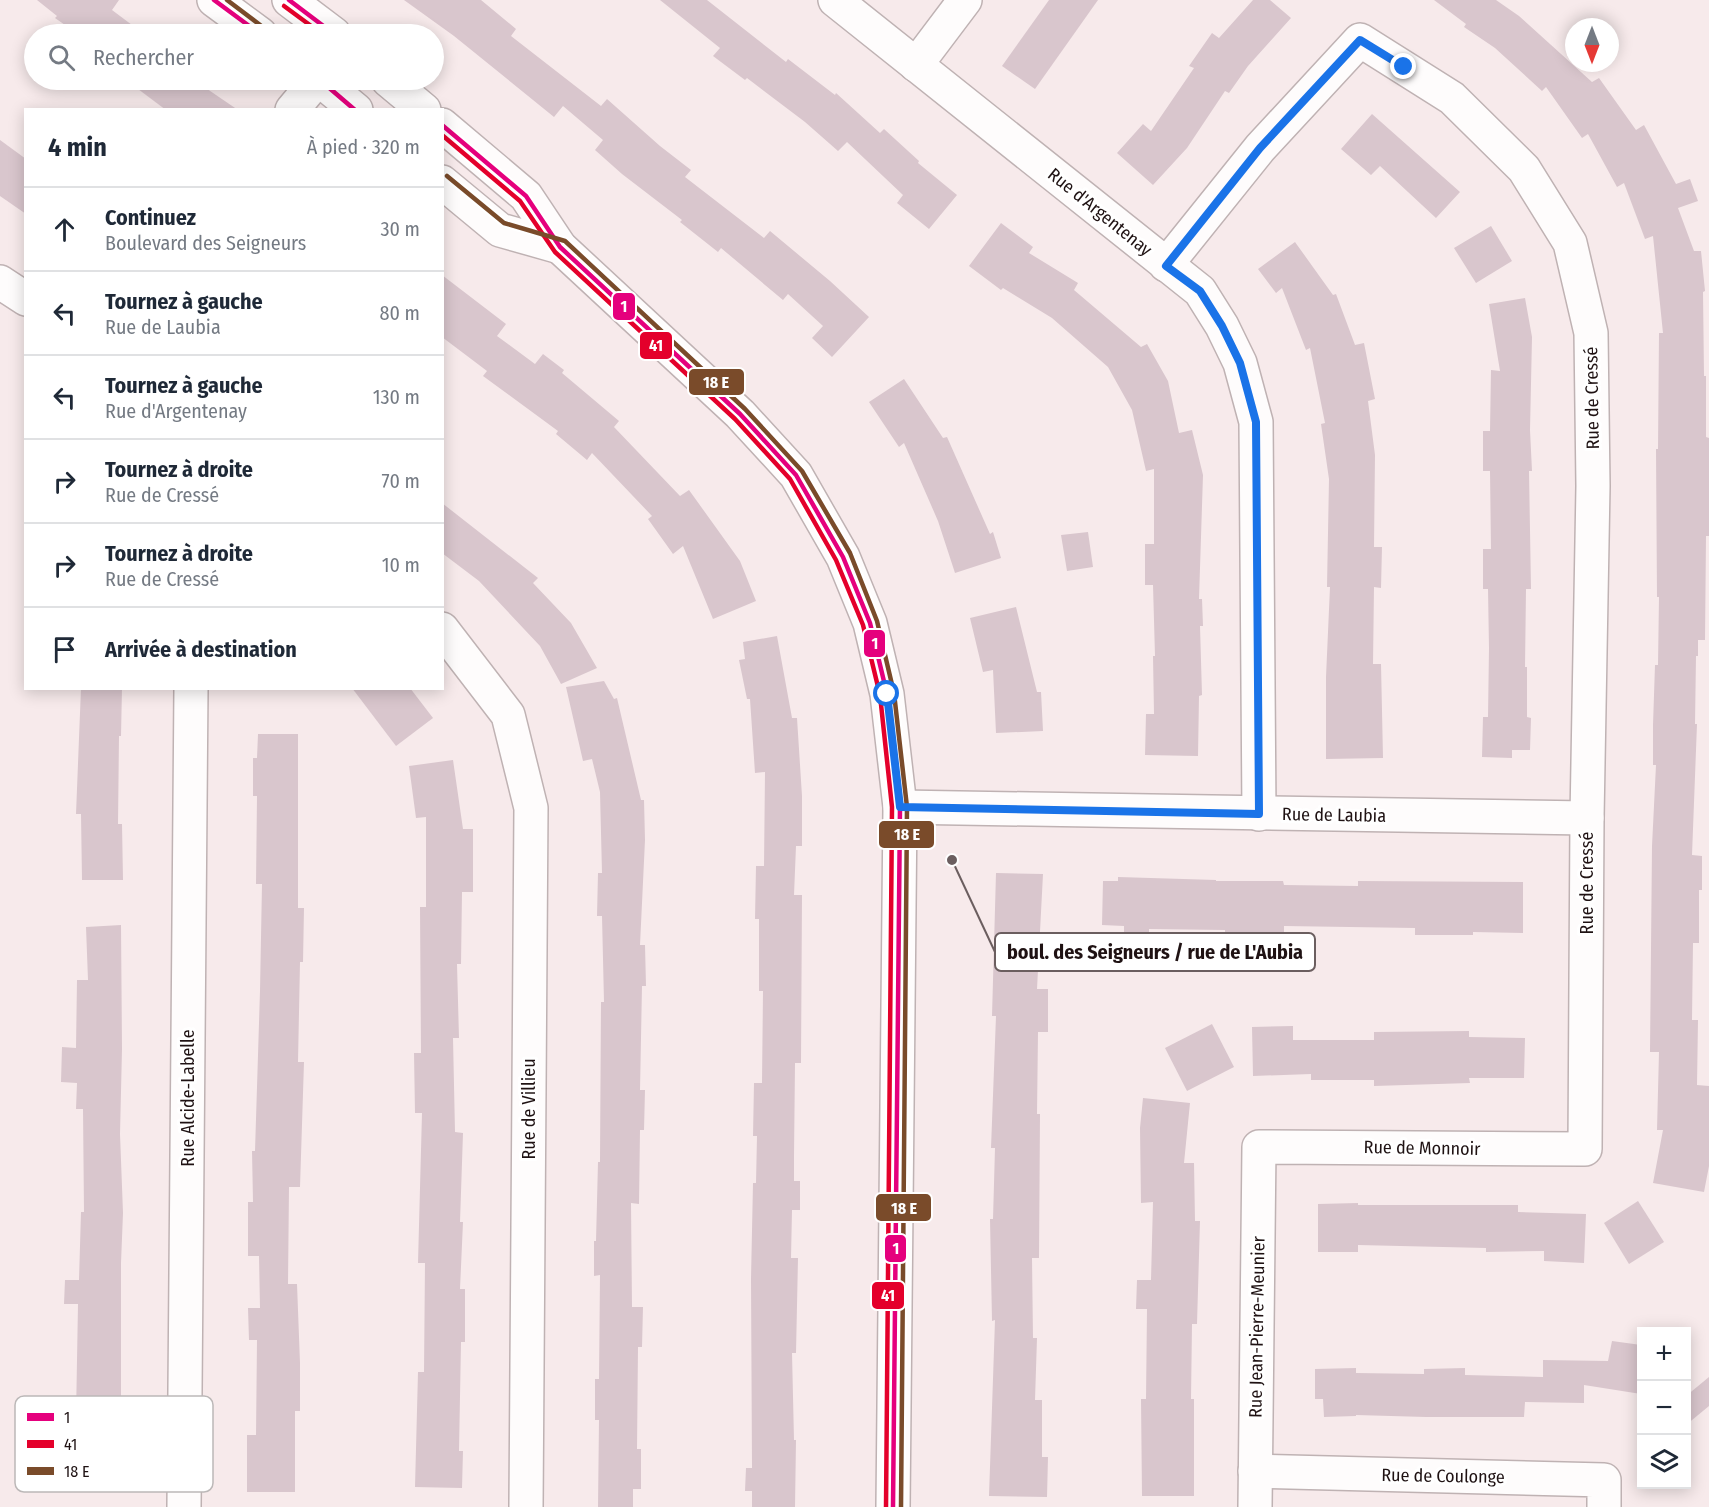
<!DOCTYPE html>
<html lang="fr">
<head>
<meta charset="utf-8">
<style>
  :root { --surface:#fff; --page:#f6f6f7; --text:#1f2937; --muted:#747a83; --line:#e0e1e3 }
  body { margin:0; font-family:"Fira Sans Condensed",sans-serif; background:var(--page); color:var(--text) }
  .controls { position:absolute; right:18px; bottom:18px; display:grid; overflow:hidden; border-radius:0px; box-shadow:0 3px 15px #0003 }
  .controls button { width:54px; height:54px; display:grid; place-items:center; padding:0; border:0; border-bottom:2px solid var(--line); background:var(--surface); color:var(--text); font:30px sans-serif }
  .compass { position:absolute; left:1565px; top:18px; width:54px; height:54px; border-radius:50%; background:var(--surface); box-shadow:0 3px 15px #0003; rotate:180deg }
  .stop { position:absolute; width:18px; height:18px; margin:-14px; border:4px solid #1a73e8; border-radius:50%; background:#fff }
  .stop.end { background:#1a73e8; border-color:#fff; box-shadow:0 2px 6px #0008 }
  .list { margin:0; padding:0; list-style:none }
  h2 { display:flex; justify-content:space-between; align-items:center; height:78px; margin:0; padding:0 24px; font-size:26px }
  h2 small { font-size:20px; font-weight:400; color:var(--muted) }
  .list li { display:grid; grid-template-columns:39px 1fr auto; gap:18px; align-items:center; box-sizing:border-box; height:84px; padding:0 24px; border-top:2px solid var(--line) }
  .list b { display:block; font-size:22px; white-space:nowrap }
  .list p { margin:0; font-size:20px; white-space:nowrap; color:var(--muted) }
  .list em { font-size:20px; font-style:normal; color:var(--muted) }
  .icon { flex:none; width:33px; height:33px; fill:none; stroke:currentColor; stroke-width:2; stroke-linecap:round; stroke-linejoin:round }
  .map { position:relative; flex:none; width:1709px; height:1507px; overflow:hidden }
  .search { position:absolute; background:var(--surface); box-shadow:0 3px 15px #0003; left:24px; top:24px; width:420px; height:66px; display:flex; align-items:center; gap:15px; box-sizing:border-box; padding:0 21px; border-radius:33px; color:var(--muted); font-size:22px }
  .panel { position:absolute; background:var(--surface); box-shadow:0 3px 15px #0003; left:24px; top:108px; width:420px; height:582px; border-radius:0px }
  .map>svg:first-child { display:block }
  .building { fill:#d9c6cd }
  .lines { fill:none; stroke-linecap:round; stroke-linejoin:round }
  .minor-casing { stroke:#bfb2b3; stroke-width:36 }
  .minor { stroke:#fefcfc; stroke-width:33 }
  .bus-1-casing { stroke:#fff; stroke-width:9 }
  .bus-2-casing { stroke:#fff; stroke-width:9 }
  .bus-3-casing { stroke:#fff; stroke-width:9 }
  .bus-1 { stroke:#e5007d; stroke-width:4.5 }
  .bus-2 { stroke:#e4002b; stroke-width:4.5 }
  .bus-3 { stroke:#7a4b2a; stroke-width:4.5 }
  .route { stroke:#1a73e8; stroke-width:8 }
  .labels { text-anchor:middle; stroke-width:6; stroke-linejoin:round; paint-order:stroke }
  .street-label { font-size:18px; fill:#1f1213; stroke:#fff }
  .key { fill:#fff; stroke:#bcb8b8; stroke-width:1.5 }
  .key-label { font-size:16px; fill:#1f1213 }
  .leader { fill:none; stroke:#6b5e5f; stroke-width:2 }
  .callout-dot { fill:#6b5e5f; stroke:#fff; stroke-width:2 }
  .callout { fill:#fff; stroke:#6b5e5f; stroke-width:2 }
  .callout-label { font-size:20px; text-anchor:middle; font-weight:bold; fill:#1f1213 }
  .line-badge { stroke:#fff; stroke-width:2 }
  .badge-label { font-size:16px; text-anchor:middle; font-weight:bold; fill:#fff }
</style>
</head>
<body>
<div class="map">
<svg width="1709" height="1507" viewBox="0 0 1709 1507">
  <rect width="100%" height="100%" fill="#f7eaeb"/>
  <g class="building">
    <polygon points="37,0 119,0 112,10 144,34 78,34 55,18 57,16"/>
    <polygon points="404,0 481,0 516,29 511,36 601,106 607,99 660,146 691,170 685,177 764,238 770,231 830,281 869,317 832,357 812,338 823,326 788,294 783,300 721,248 718,252 680,222 682,220 622,174 595,150 603,140 563,106 554,117 454,36"/>
    <polygon points="660,0 707,0 786,62 788,59 835,95 836,93 880,133 884,129 919,161 918,163 957,195 929,229 897,203 903,195 847,142 838,151 805,122 747,78 745,80 713,56 720,48"/>
    <polygon points="1049,0 1098,0 1035,89 1002,66"/>
    <polygon points="1253,0 1270,0 1291,18 1248,66 1229,93 1225,91 1187,148 1153,185 1117,153 1143,124 1151,131 1194,68 1189,66 1212,33 1219,38"/>
    <polygon points="1434,0 1496,0 1519,16 1592,82 1599,78 1636,130 1644,125 1676,184 1690,179 1698,201 1678,208 1694,251 1701,251 1705,291 1703,292 1704,376 1706,376 1706,437 1709,438 1709,536 1706,536 1705,640 1698,640 1698,656 1696,656 1695,724 1697,724 1692,855 1702,856 1702,890 1699,890 1699,943 1693,943 1692,1020 1698,1020 1697,1085 1709,1086 1709,1166 1704,1192 1653,1183 1663,1130 1657,1130 1659,1052 1650,1052 1652,846 1656,765 1653,765 1653,725 1655,665 1658,665 1659,597 1657,597 1656,449 1658,449 1659,333 1663,333 1653,236 1645,239 1624,183 1617,187 1588,134 1582,138 1546,87 1542,91 1495,48 1464,27 1466,24"/>
    <polygon points="126,80 194,80 238,110 166,110"/>
    <polygon points="1372,114 1460,192 1436,218 1380,166 1371,175 1341,149"/>
    <polygon points="0,140 26,159 26,214 0,196"/>
    <polygon points="1001,223 1033,247 1029,253 1078,283 1074,290 1141,347 1147,344 1168,381 1179,433 1192,430 1203,475 1199,599 1202,599 1203,626 1200,626 1202,695 1199,696 1198,756 1145,755 1146,714 1154,714 1153,656 1155,656 1153,585 1145,585 1145,544 1154,544 1154,469 1146,471 1132,410 1108,367 1052,318 1003,288 1001,290 969,266"/>
    <polygon points="1491,226 1512,261 1476,283 1454,248"/>
    <polygon points="1295,242 1333,295 1336,294 1355,345 1364,343 1375,399 1368,401 1375,455 1374,547 1382,547 1381,588 1374,587 1373,664 1381,664 1383,758 1326,759 1326,677 1330,587 1327,587 1329,479 1321,424 1325,423 1310,348 1306,350 1282,288 1276,293 1258,269"/>
    <polygon points="442,275 506,324 497,336 535,364 543,354 564,370 562,373 619,421 614,427 680,496 689,490 740,561 756,601 713,619 683,546 673,554 648,519 652,516 592,453 587,460 556,434 558,431 483,376 487,371 442,337"/>
    <polygon points="1525,298 1532,337 1530,430 1532,471 1529,471 1531,589 1526,589 1525,667 1527,667 1527,717 1531,718 1530,750 1512,750 1512,758 1482,757 1483,717 1488,717 1489,648 1488,589 1483,589 1483,549 1491,549 1490,471 1483,471 1483,431 1490,431 1491,370 1500,371 1489,304"/>
    <polygon points="904,379 943,438 947,437 990,534 993,532 1001,558 955,573 938,521 904,443 899,447 869,402"/>
    <polygon points="442,503 538,578 533,583 571,623 597,668 561,684 540,646 479,581 442,553"/>
    <polygon points="1088,532 1093,567 1067,571 1061,535"/>
    <polygon points="1016,607 1037,692 1041,692 1043,731 996,733 993,670 983,672 970,618"/>
    <polygon points="777,636 792,718 797,718 802,796 802,846 796,846 794,895 802,895 801,1063 795,1063 794,1156 794,1181 800,1181 800,1210 792,1210 791,1258 798,1258 796,1353 792,1353 794,1440 796,1440 795,1507 752,1507 752,1491 745,1491 746,1468 752,1468 751,1279 753,1183 756,1183 757,1136 753,1136 754,1083 762,1083 763,991 759,991 759,919 755,919 756,866 764,866 765,772 755,773 750,699 747,699 739,660 745,659 743,642"/>
    <polygon points="604,681 614,699 617,698 641,800 644,800 645,840 640,945 645,945 646,986 642,986 640,1090 645,1090 644,1130 640,1130 639,1204 631,1203 632,1307 643,1307 642,1347 638,1347 637,1449 641,1449 641,1489 633,1489 633,1507 598,1507 599,1420 595,1420 595,1379 599,1379 600,1275 594,1276 594,1241 596,1241 598,1162 600,1162 601,1002 604,1002 602,916 597,916 598,873 602,873 600,792 592,759 583,761 566,687"/>
    <polygon points="81,688 122,688 121,736 119,736 118,824 122,824 123,880 82,880 81,814 76,814"/>
    <polygon points="352,688 410,688 433,718 396,746"/>
    <polygon points="258,734 298,734 298,908 304,908 303,962 300,962 298,1062 304,1062 300,1187 289,1187 288,1284 297,1284 300,1363 300,1411 295,1411 295,1492 247,1492 247,1435 256,1435 257,1340 249,1340 248,1308 260,1308 259,1256 248,1256 248,1202 253,1202 252,1151 255,1151 260,991 262,884 256,884 257,796 253,796 253,758 257,758"/>
    <polygon points="453,760 463,829 473,829 473,892 462,892 461,964 457,964 459,1038 453,1038 455,1132 463,1133 460,1222 463,1222 460,1289 465,1289 465,1342 461,1342 459,1451 463,1451 462,1488 415,1487 418,1372 424,1372 425,1263 418,1263 422,1113 415,1113 414,1053 421,1053 420,907 426,907 426,817 416,818 409,766"/>
    <polygon points="996,873 1043,874 1037,989 1048,989 1048,1032 1038,1032 1037,1114 1040,1114 1039,1258 1032,1258 1033,1338 1037,1338 1035,1400 1042,1400 1042,1457 1048,1457 1047,1497 989,1496 995,1320 992,1321 990,1219 993,1219 995,1148 991,1148 996,1016 992,1016"/>
    <polygon points="1118,877 1216,880 1216,881 1283,881 1284,885 1358,886 1358,881 1523,882 1523,933 1473,932 1473,935 1415,935 1415,928 1284,926 1284,933 1225,933 1225,930 1149,929 1149,935 1124,934 1124,926 1102,925 1103,881 1118,881"/>
    <polygon points="121,925 122,1049 120,1134 123,1213 121,1263 121,1475 75,1473 78,1304 64,1304 65,1280 79,1280 81,1212 84,1212 83,1109 76,1109 77,1083 61,1082 62,1047 76,1048 77,980 88,980 86,927"/>
    <polygon points="1212,1024 1234,1067 1187,1091 1165,1048"/>
    <polygon points="1293,1026 1293,1040 1374,1040 1374,1032 1469,1031 1469,1037 1525,1038 1524,1078 1469,1078 1470,1083 1374,1086 1374,1080 1311,1080 1311,1074 1253,1076 1252,1027"/>
    <polygon points="1143,1098 1190,1103 1184,1163 1194,1163 1195,1221 1200,1221 1197,1324 1192,1324 1191,1399 1194,1399 1194,1496 1142,1496 1141,1399 1146,1399 1147,1309 1136,1309 1137,1280 1151,1280 1153,1202 1141,1203 1140,1128"/>
    <polygon points="1638,1201 1664,1242 1629,1264 1604,1223"/>
    <polygon points="1358,1203 1358,1205 1518,1205 1518,1212 1586,1214 1584,1263 1544,1261 1544,1251 1486,1252 1486,1248 1358,1245 1358,1252 1318,1252 1318,1204"/>
    <polygon points="1612,1341 1641,1345 1641,1394 1584,1385 1584,1403 1525,1402 1524,1417 1426,1417 1356,1415 1356,1416 1324,1417 1323,1399 1315,1399 1315,1369 1356,1368 1356,1373 1424,1374 1424,1369 1465,1368 1465,1375 1543,1377 1543,1360 1608,1361"/>
    <polygon points="1709,1377 1709,1406 1686,1425 1686,1396"/>
  </g>
  <g class="lines">
    <g class="minor-casing">
      <g id="minor">
        <polyline points="214,0 260,34"/>
        <polyline points="289,0 334,34"/>
        <polyline points="835,0 1200,291 1222,326 1240,363 1256,422 1259,814"/>
        <polyline points="916,65 965,0"/>
        <polyline points="320,80 356,110"/>
        <polyline points="388,80 424,110"/>
        <polyline points="292,110 317,80"/>
        <polyline points="442,125 526,196 560,247 740,414 796,475 843,557 870,623 887,694 900,807 893,1507"/>
        <polyline points="442,182 500,230 560,247"/>
        <polyline points="1166,265 1260,148 1360,40 1452,98 1524,169 1570,243 1591,333 1593,486 1587,818 1585,1149 1259,1147 1255,1507"/>
        <polyline points="0,282 26,299"/>
        <polyline points="442,629 508,715 531,808 526,1507"/>
        <polyline points="900,807 1587,818"/>
        <polyline points="1255,1471 1604,1480 1604,1507"/>
        <polyline points="184,1507 191,688"/>
      </g>
    </g>
    <use href="#minor" class="minor"/>
    <g class="bus-1-casing">
      <g id="bus-1">
        <polyline points="214,0 260,34"/>
        <polyline points="289,0 334,34"/>
        <polyline points="320,80 355,110"/>
        <polyline points="442,125 526,196 560,247 740,414 796,475 843,557 870,623 887,694 900,807 893,1507"/>
      </g>
    </g>
    <g class="bus-2-casing">
      <g id="bus-2">
        <polyline points="284,6 322,34"/>
        <polyline points="442,135 520,201 555,252 735,419 790,479 836,560 863,625 880,695 892,807 886,1507"/>
      </g>
    </g>
    <g class="bus-3-casing">
      <g id="bus-3">
        <polyline points="227,0 264,28"/>
        <polyline points="447,176 504,223 565,241 745,409 802,471 850,553 877,621 894,693 907,807 901,1507"/>
      </g>
    </g>
    <use href="#bus-1" class="bus-1"/>
    <use href="#bus-2" class="bus-2"/>
    <use href="#bus-3" class="bus-3"/>
  </g>
  <g class="lines">
    <polyline class="route" points="887,694 900,807 1259,814 1256,422 1240,363 1222,326 1200,291 1166,266 1260,148 1360,40 1404,67"/>
  </g>
  <g class="labels">
    <g class="street-label">
      <text transform="translate(1100 212) rotate(39)" y="6">Rue d'Argentenay</text>
      <text transform="translate(1592 398) rotate(-91)" y="6">Rue de Cressé</text>
      <text transform="translate(1334 815) rotate(1)" y="6">Rue de Laubia</text>
      <text transform="translate(1587 883) rotate(-90)" y="6">Rue de Cressé</text>
      <text transform="translate(188 1098) rotate(-90)" y="6">Rue Alcide-Labelle</text>
      <text transform="translate(529 1109) rotate(-90)" y="6">Rue de Villieu</text>
      <text transform="translate(1422 1148) rotate(1)" y="6">Rue de Monnoir</text>
      <text transform="translate(1257 1327) rotate(-89)" y="6">Rue Jean-Pierre-Meunier</text>
      <text transform="translate(1443 1476) rotate(1)" y="6">Rue de Coulonge</text>
    </g>
  </g>
  <rect x="15" y="1396" width="198" height="96" rx="9" class="key"/>
  <rect x="27" y="1413" width="27" height="8" fill="#e5007d"/>
  <rect x="27" y="1440" width="27" height="8" fill="#e4002b"/>
  <rect x="27" y="1467" width="27" height="8" fill="#7a4b2a"/>
  <g class="key-label">
    <text x="64" y="1423">1</text>
    <text x="64" y="1450">41</text>
    <text x="64" y="1477">18 E</text>
  </g>
  <path class="leader" d="M952 860L995 952"/>
  <circle class="callout-dot" cx="952" cy="860" r="6"/>
  <rect class="callout" x="995" y="933" width="320" height="38" rx="6"/>
  <g class="callout-label">
    <text x="1155" y="959">boul. des Seigneurs / rue de L'Aubia</text>
  </g>
  <g class="line-badge">
    <rect x="612" y="292" width="24" height="29" rx="6" fill="#e5007d"/>
    <rect x="639" y="331" width="34" height="29" rx="6" fill="#e4002b"/>
    <rect x="688" y="368" width="57" height="28" rx="6" fill="#7a4b2a"/>
    <rect x="863" y="629" width="23" height="29" rx="6" fill="#e5007d"/>
    <rect x="878" y="820" width="57" height="29" rx="6" fill="#7a4b2a"/>
    <rect x="875" y="1193" width="57" height="29" rx="6" fill="#7a4b2a"/>
    <rect x="884" y="1234" width="23" height="29" rx="6" fill="#e5007d"/>
    <rect x="871" y="1281" width="34" height="29" rx="6" fill="#e4002b"/>
  </g>
  <g class="badge-label">
    <text x="624" y="312">1</text>
    <text x="656" y="351">41</text>
    <text x="716" y="388">18 E</text>
    <text x="875" y="649">1</text>
    <text x="907" y="840">18 E</text>
    <text x="904" y="1214">18 E</text>
    <text x="896" y="1254">1</text>
    <text x="888" y="1301">41</text>
  </g>
</svg>
<div class="controls">
<button>+</button>
<button>−</button>
<button><svg class="icon" aria-label="layers" viewBox="0 0 24 24"><path d="M12 4l9 5-9 5-9-5zM3 14l9 5 9-5"/></svg></button>
</div>
<svg class="compass" viewBox="-18 -18 36 36"><path d="M0-13l5 13h-10z" fill="#e53935"/><path d="M0 13l5-13h-10z" fill="#747a83"/></svg>
<div class="stop" style="left:887px;top:694px"></div>
<div class="stop end" style="left:1404px;top:67px"></div>
<div class="search"><svg class="icon" aria-label="search" viewBox="0 0 24 24"><circle cx="10" cy="10" r="6"/><path d="M15 15l6 6"/></svg>Rechercher</div>
<section class="panel">
<h2>4 min<small>À pied · 320 m</small></h2>
<ul class="list">
<li><svg class="icon" aria-label="ahead" viewBox="0 0 24 24"><path d="M12 20V5M6 11l6-6 6 6"/></svg><div><b>Continuez</b><p>Boulevard des Seigneurs</p></div><em>30 m</em></li>
<li><svg class="icon" aria-label="left" viewBox="0 0 24 24"><path d="M17 20v-9H6M10 6l-5 5 5 5"/></svg><div><b>Tournez à gauche</b><p>Rue de Laubia</p></div><em>80 m</em></li>
<li><svg class="icon" aria-label="left" viewBox="0 0 24 24"><path d="M17 20v-9H6M10 6l-5 5 5 5"/></svg><div><b>Tournez à gauche</b><p>Rue d'Argentenay</p></div><em>130 m</em></li>
<li><svg class="icon" aria-label="right" viewBox="0 0 24 24"><path d="M7 20v-9h11M14 6l5 5-5 5"/></svg><div><b>Tournez à droite</b><p>Rue de Cressé</p></div><em>70 m</em></li>
<li><svg class="icon" aria-label="right" viewBox="0 0 24 24"><path d="M7 20v-9h11M14 6l5 5-5 5"/></svg><div><b>Tournez à droite</b><p>Rue de Cressé</p></div><em>10 m</em></li>
<li><svg class="icon" aria-label="arrive" viewBox="0 0 24 24"><path d="M6 21V4h12l-3 4 3 4H6"/></svg><div><b>Arrivée à destination</b></div></li>
</ul>
</section>
</div>
</body>
</html>
